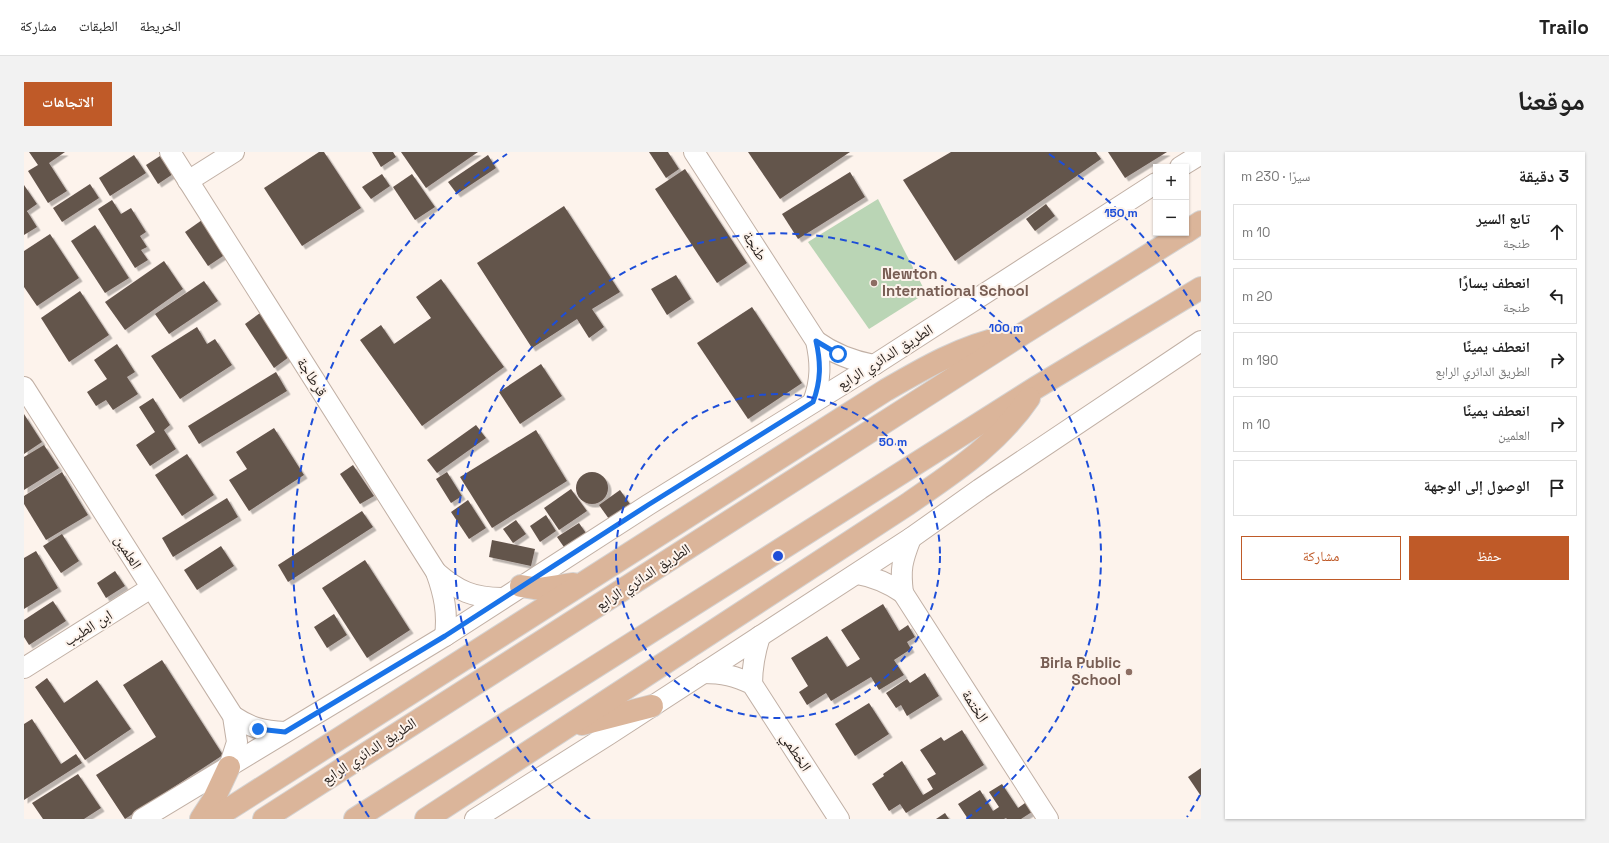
<!DOCTYPE html>
<html lang="ar">
<head>
<meta charset="utf-8">
<style>
  :root { --surface:#fff; --page:#f2f2f2; --text:#222; --muted:#767676; --line:#e0e0e0; --accent:#bf5a28 }
  body { margin:0; font-family:"Space Grotesk","Noto Naskh Arabic",sans-serif; background:var(--page); color:var(--text); direction:rtl }
  .controls { position:absolute; right:12px; top:12px; display:grid; overflow:hidden; border-radius:0px; box-shadow:0 1px 3px #0004 }
  .controls button { width:36px; height:36px; display:grid; place-items:center; padding:0; border:0; border-bottom:1px solid var(--line); background:var(--surface); color:var(--text); font:20px sans-serif }
  .stop { position:absolute; width:12px; height:12px; margin:-9px; border:3px solid #1a73e8; border-radius:50%; background:#fff }
  .stop.end { background:#1a73e8; border-color:#fff; box-shadow:0 1px 4px #0008 }
  .list { margin:0; padding:0; list-style:none }
  h2 { display:flex; justify-content:space-between; align-items:center; height:52px; margin:0; padding:0 16px; font-size:17px }
  h2 small { font-size:13px; font-weight:400; color:var(--muted) }
  .list li { display:grid; grid-template-columns:26px 1fr auto; gap:12px; align-items:center; box-sizing:border-box; height:56px; margin:0 8px 8px; padding:0 8px; border:1px solid var(--line); border-radius:0px }
  .list b { display:block; font-size:15px; white-space:nowrap }
  .list p { margin:0; font-size:13px; white-space:nowrap; color:var(--muted) }
  .list em { font-size:13px; font-style:normal; color:var(--muted) }
  .actions { display:flex; gap:8px; padding:12px 16px }
  .actions a { flex:1; padding:9px 0; border:1px solid var(--accent); border-radius:0px; text-align:center; font-size:14px; color:var(--accent) }
  .actions .main { background:var(--accent); color:#fff }
  .icon { flex:none; width:22px; height:22px; fill:none; stroke:currentColor; stroke-width:2; stroke-linecap:round; stroke-linejoin:round }
  .map { position:relative; flex:none; width:1177px; height:667px; overflow:hidden; direction:ltr; border-radius:0px }
  header { display:flex; align-items:center; gap:24px; box-sizing:border-box; height:56px; padding:0 20px; background:var(--surface); border-bottom:1px solid var(--line) }
  header strong { font-size:19px }
  nav { display:flex; gap:22px; margin-inline-start:auto; font-size:14px }
  .intro { display:flex; align-items:center; justify-content:space-between; box-sizing:border-box; height:96px; padding:0 24px }
  h1 { margin:0; font-size:28px }
  .button { padding:10px 18px; border-radius:0px; background:var(--accent); color:#fff; font-size:14px; font-weight:700 }
  main { display:flex; gap:24px; padding:0 24px }
  aside { flex:1; background:var(--surface); border-radius:0px; box-shadow:0 1px 3px #0004 }
  .map>svg:first-child { display:block }
  .green { fill:#bad5b5 }
  .building { fill:#64544c; filter:url(#shadow) }
  .lines { fill:none; stroke-linecap:round; stroke-linejoin:round }
  .street-casing { stroke:#c1b0a5; stroke-width:22 }
  .primary-casing { stroke:#d5d3d2; stroke-width:24 }
  .street { stroke:#fff; stroke-width:20 }
  .primary { stroke:#dbb59a; stroke-width:22 }
  .route { stroke:#1a73e8; stroke-width:5 }
  .ring { fill:none; stroke:#1d4ed8; stroke-width:2; stroke-dasharray:7 5 }
  .education-dot { fill:#8d6e63; stroke:#fdf3ec; stroke-width:1.5 }
  .labels { text-anchor:middle; stroke-width:4; stroke-linejoin:round; paint-order:stroke }
  .street-label { font-size:15px; fill:#2b2420; stroke:#fdf3ec }
  .education-label { font-size:15px; font-weight:bold; fill:#785e54; stroke:#fdf3ec; text-anchor:start }
  .centre { fill:#1d4ed8; stroke:#fdf3ec; stroke-width:2 }
  .ring-label { font-size:12px; text-anchor:middle; font-weight:bold; fill:#1d4ed8; stroke:#fdf3ec; stroke-width:4; stroke-linejoin:round; paint-order:stroke }
</style>
</head>
<body>
<header>
<strong>Trailo</strong>
<nav><a>الخريطة</a><a>الطبقات</a><a>مشاركة</a></nav>
</header>
<div class="intro"><h1>موقعنا</h1><a class="button">الاتجاهات</a></div>
<main>
<aside>
<h2>3 دقيقة<small>سيرًا · 230 m</small></h2>
<ul class="list">
<li><svg class="icon" aria-label="ahead" viewBox="0 0 24 24"><path d="M12 20V5M6 11l6-6 6 6"/></svg><div><b>تابع السير</b><p>طنجة</p></div><em>10 m</em></li>
<li><svg class="icon" aria-label="left" viewBox="0 0 24 24"><path d="M17 20v-9H6M10 6l-5 5 5 5"/></svg><div><b>انعطف يسارًا</b><p>طنجة</p></div><em>20 m</em></li>
<li><svg class="icon" aria-label="right" viewBox="0 0 24 24"><path d="M7 20v-9h11M14 6l5 5-5 5"/></svg><div><b>انعطف يمينًا</b><p>الطريق الدائري الرابع</p></div><em>190 m</em></li>
<li><svg class="icon" aria-label="right" viewBox="0 0 24 24"><path d="M7 20v-9h11M14 6l5 5-5 5"/></svg><div><b>انعطف يمينًا</b><p>العلمين</p></div><em>10 m</em></li>
<li><svg class="icon" aria-label="arrive" viewBox="0 0 24 24"><path d="M6 21V4h12l-3 4 3 4H6"/></svg><div><b>الوصول إلى الوجهة</b></div></li>
</ul>
<div class="actions"><a class="main">حفظ</a><a>مشاركة</a></div>
</aside>
<div class="map">
<svg width="1177" height="667" viewBox="0 0 1177 667">
  <defs>
    <filter id="shadow"><feDropShadow dx="3.5" dy="3.5" stdDeviation="0" flood-color="#0004"/></filter>
  </defs>
  <rect width="100%" height="100%" fill="#fdf3ec"/>
  <polygon class="green" points="854,47 902,141 845,177 784,90"/>
  <g class="building">
    <polygon points="5,0 41,0 25,11 43,39 24,51 4,19 14,13"/>
    <polygon points="295,0 300,0 337,56 278,94 240,36"/>
    <polygon points="348,0 369,0 372,5 357,15"/>
    <polygon points="377,0 454,0 402,36"/>
    <polygon points="625,0 644,0 655,17 642,26"/>
    <polygon points="724,0 826,0 756,47"/>
    <polygon points="927,0 1072,0 1077,7 931,109 879,28"/>
    <polygon points="1084,0 1143,0 1101,26"/>
    <polygon points="110,3 122,21 86,44 75,26"/>
    <polygon points="464,3 472,16 433,42 424,30"/>
    <polygon points="136,4 149,22 134,32 122,13"/>
    <polygon points="661,17 723,111 693,131 631,37"/>
    <polygon points="826,20 841,45 774,87 758,62"/>
    <polygon points="358,22 366,34 347,47 338,35"/>
    <polygon points="388,22 411,55 391,68 369,35"/>
    <polygon points="66,32 75,46 38,70 29,56"/>
    <polygon points="0,33 13,52 3,59 13,75 0,83"/>
    <polygon points="88,48 97,62 107,56 122,80 116,84 123,95 117,98 124,108 111,116 74,57"/>
    <polygon points="1022,52 1031,64 1011,79 1002,67"/>
    <polygon points="540,54 596,140 568,157 580,175 565,186 553,167 508,196 453,111"/>
    <polygon points="178,68 202,102 184,114 161,80"/>
    <polygon points="71,73 105,126 81,141 47,89"/>
    <polygon points="26,82 55,126 13,154 0,135 0,99"/>
    <polygon points="140,109 159,137 101,178 81,150"/>
    <polygon points="652,123 667,147 643,163 627,137"/>
    <polygon points="417,127 480,215 398,274 336,188 357,173 370,192 407,166 392,145"/>
    <polygon points="180,129 194,149 145,182 131,162"/>
    <polygon points="56,139 85,183 45,210 17,166"/>
    <polygon points="728,155 778,231 724,267 673,191"/>
    <polygon points="236,161 265,205 250,216 221,172"/>
    <polygon points="173,175 183,192 191,187 208,213 156,247 127,204"/>
    <polygon points="93,192 111,220 103,225 114,242 89,258 82,248 72,254 63,240 83,227 70,208"/>
    <polygon points="517,212 538,244 496,272 475,240"/>
    <polygon points="252,220 263,239 175,292 164,274"/>
    <polygon points="129,246 146,273 140,278 152,297 126,314 112,293 131,280 115,255"/>
    <polygon points="0,262 18,290 0,302"/>
    <polygon points="452,273 462,286 413,321 403,308"/>
    <polygon points="250,276 280,323 225,359 205,328 223,317 212,300"/>
    <polygon points="512,278 543,329 468,376 436,325"/>
    <polygon points="20,293 35,316 0,338 0,305"/>
    <polygon points="163,302 190,343 158,364 131,323"/>
    <polygon points="329,313 350,344 336,352 316,322"/>
    <polygon points="38,320 64,363 22,388 0,352 0,344"/>
    <polygon points="423,320 438,344 427,351 412,327"/>
    <circle cx="568" cy="336" r="16"/>
    <polygon points="547,337 563,359 535,378 520,356"/>
    <polygon points="596,338 606,352 585,367 575,353"/>
    <polygon points="203,346 214,365 149,405 138,386"/>
    <polygon points="444,348 462,376 445,387 427,360"/>
    <polygon points="338,359 349,375 264,430 254,413"/>
    <polygon points="522,363 532,379 516,390 506,374"/>
    <polygon points="492,368 502,382 489,391 479,377"/>
    <polygon points="555,371 564,384 542,398 533,385"/>
    <polygon points="38,382 55,409 37,421 19,394"/>
    <polygon points="468,388 511,397 507,414 465,405"/>
    <polygon points="197,394 210,414 173,438 160,418"/>
    <polygon points="12,399 34,436 0,457 0,406"/>
    <polygon points="341,408 386,478 343,506 298,436"/>
    <polygon points="91,419 101,434 82,446 73,431"/>
    <polygon points="29,449 42,469 5,493 0,485 0,468"/>
    <polygon points="859,452 875,479 884,473 891,485 883,490 887,497 870,508 880,523 855,538 847,525 807,549 802,541 783,553 775,540 784,534 767,506 803,484 823,515 836,507 817,478"/>
    <polygon points="310,462 323,483 303,496 290,475"/>
    <polygon points="138,508 199,603 101,667 72,623 132,585 99,533"/>
    <polygon points="901,521 915,544 883,564 877,553 872,556 862,541 883,527 886,531"/>
    <polygon points="23,526 40,551 73,528 107,577 61,608 11,535"/>
    <polygon points="845,551 865,582 831,604 811,572"/>
    <polygon points="8,567 37,612 52,602 58,611 0,648 0,572"/>
    <polygon points="938,578 960,613 882,661 876,652 865,659 848,632 860,624 859,622 878,609 899,643 909,637 903,627 912,622 896,598 917,585 920,589"/>
    <polygon points="1177,616 1177,644 1164,625"/>
    <polygon points="54,622 77,656 60,667 19,667 8,651"/>
    <polygon points="978,632 994,656 1008,646 1014,656 997,667 983,667 982,666 980,667 944,667 934,652 956,638 969,659 975,655 965,640"/>
    <polygon points="921,661 925,667 912,667"/>
  </g>
  <g class="lines">
    <g class="street-casing">
      <g id="street">
        <path d="M146 0 412 420C420 442 424 461 421 484"/>
        <path d="M670 0 792 189C797 211 797 229 789 250"/>
        <polyline points="1156,15 1177,2"/>
        <polyline points="164,29 210,0"/>
        <path d="M792 189C810 202 829 209 850 213"/>
        <polyline points="0,235 209,564 213,590 205,615"/>
        <path d="M412 420C434 439 449 446 478 446"/>
        <path d="M833 422C851 425 864 431 879 441 876 417 878 409 887 386"/>
        <polyline points="879,441 1024,667"/>
        <polyline points="0,516 127,436"/>
        <path d="M679 521C699 521 711 524 728 532L815 667"/>
        <path d="M728 532C728 515 731 500 736 484"/>
        <path d="M209 564C227 576 239 579 261 580"/>
        <polyline points="118,667 421,484 624,353 850,213 1132,31"/>
        <polyline points="451,667 584,583 887,386 956,337 1177,189"/>
      </g>
    </g>
    <g class="primary-casing">
      <g id="primary">
        <polyline points="1162,80 1177,70"/>
        <polyline points="497,434 516,437 549,432"/>
        <polyline points="558,572 628,554"/>
        <polyline points="177,667 190,647 205,615"/>
        <path d="M189 667 862 238C900 216 938 194 981 185"/>
        <polyline points="240,667 1000,181 1160,81"/>
        <polyline points="331,667 1013,235 1177,136"/>
        <path d="M402 667 884 352C930 320 973 293 1005 246"/>
      </g>
    </g>
    <use href="#street" class="street"/>
    <use href="#primary" class="primary"/>
  </g>
  <g class="lines">
    <path class="route" d="M234 577 261 580 421 484 624 353 789 250C797 229 797 211 792 189L814 202"/>
  </g>
  <g class="ring">
    <circle cx="754" cy="404" r="162"/>
    <path d="M566 667A323 323 0 1 1 942 667"/>
    <path d="M1176 643A485 485 0 0 1 1163 665M345 665A485 485 0 0 1 483 2M1025 2A485 485 0 0 1 1176 165"/>
  </g>
  <g class="education-dot">
    <circle cx="850" cy="131" r="4"/>
    <circle cx="1105" cy="520" r="4"/>
  </g>
  <g class="labels">
    <g class="street-label">
      <text transform="translate(731 94) rotate(57)" y="5">طنجة</text>
      <text transform="translate(861 205) rotate(-32)" y="5">الطريق الدائري الرابع</text>
      <text transform="translate(288 225) rotate(58)" y="5">قرطاجة</text>
      <text transform="translate(104 400) rotate(58)" y="5">العلمين</text>
      <text transform="translate(619 425) rotate(-33)" y="5">الطريق الدائري الرابع</text>
      <text transform="translate(64 476) rotate(-32)" y="5">ابن الطيب</text>
      <text transform="translate(951 554) rotate(57)" y="5">الختمة</text>
      <text transform="translate(345 599) rotate(-33)" y="5">الطريق الدائري الرابع</text>
      <text transform="translate(772 600) rotate(57)" y="5">الخطمي</text>
    </g>
    <g class="education-label">
      <text x="858" y="127">Newton<tspan x="858" dy="17">International School</tspan></text>
      <text x="1097" y="516" text-anchor="end">Birla Public<tspan x="1097" dy="17">School</tspan></text>
    </g>
  </g>
  <circle cx="754" cy="404" r="6" class="centre"/>
  <g class="ring-label">
    <text x="1097" y="65">150 m</text>
    <text x="982" y="180">100 m</text>
    <text x="869" y="294">50 m</text>
  </g>
</svg>
<div class="controls">
<button>+</button>
<button>−</button>
</div>
<div class="stop" style="left:814px;top:202px"></div>
<div class="stop end" style="left:234px;top:577px"></div>
</div>
</main>
</body>
</html>
